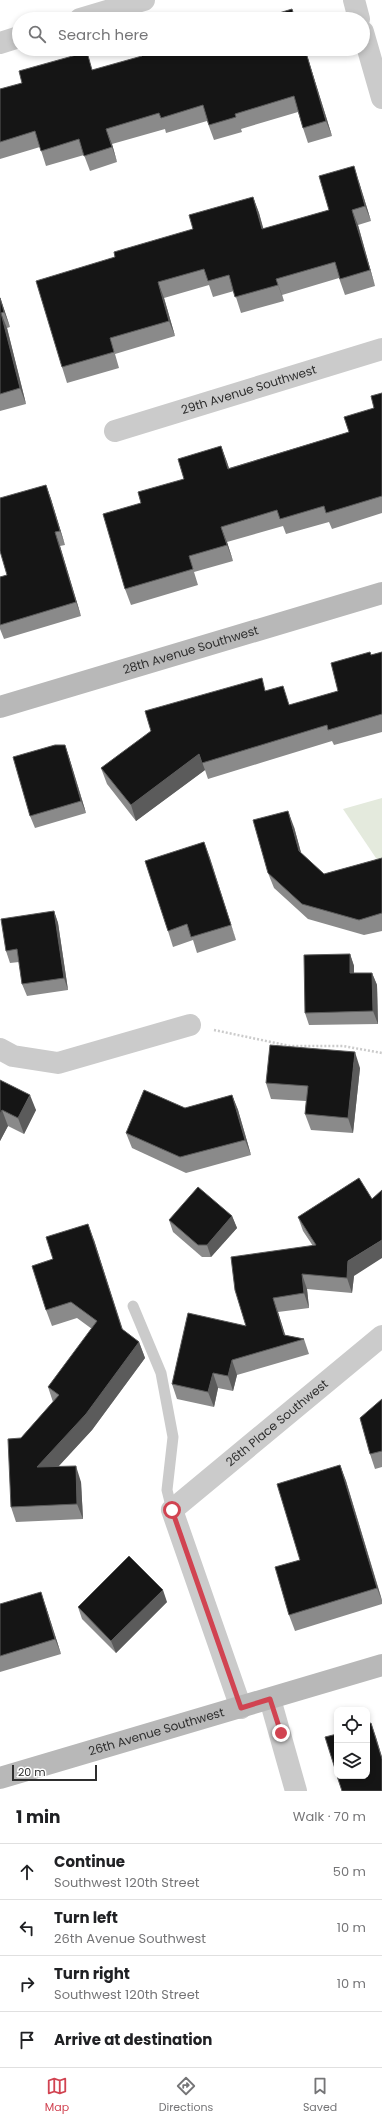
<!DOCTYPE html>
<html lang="en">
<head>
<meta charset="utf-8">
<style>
  :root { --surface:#fff; --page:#f2f2f2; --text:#202124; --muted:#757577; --line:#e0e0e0; --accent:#d14351 }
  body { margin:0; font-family:Poppins,sans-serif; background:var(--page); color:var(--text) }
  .controls { position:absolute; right:12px; bottom:12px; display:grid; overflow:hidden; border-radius:8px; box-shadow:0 2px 6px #0003 }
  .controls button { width:36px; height:36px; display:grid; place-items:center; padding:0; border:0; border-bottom:1px solid var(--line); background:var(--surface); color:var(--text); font:20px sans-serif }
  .scale { position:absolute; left:12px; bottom:10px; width:85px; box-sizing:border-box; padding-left:4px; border:2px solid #2e2e2e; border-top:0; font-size:11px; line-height:14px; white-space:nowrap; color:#2e2e2e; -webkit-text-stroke:3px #fff; paint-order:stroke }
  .stop { position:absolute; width:12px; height:12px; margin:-9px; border:3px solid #d14351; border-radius:50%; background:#fff }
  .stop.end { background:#d14351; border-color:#fff; box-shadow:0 1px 4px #0008 }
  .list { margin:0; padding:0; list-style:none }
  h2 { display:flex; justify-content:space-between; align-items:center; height:52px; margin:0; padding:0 16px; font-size:17px }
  h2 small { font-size:13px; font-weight:400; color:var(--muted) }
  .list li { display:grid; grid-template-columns:26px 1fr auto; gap:12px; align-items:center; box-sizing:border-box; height:56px; padding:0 16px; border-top:1px solid var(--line) }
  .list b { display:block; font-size:15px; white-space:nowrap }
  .list p { margin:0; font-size:13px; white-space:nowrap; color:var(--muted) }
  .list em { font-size:13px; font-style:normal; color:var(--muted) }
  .icon { flex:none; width:22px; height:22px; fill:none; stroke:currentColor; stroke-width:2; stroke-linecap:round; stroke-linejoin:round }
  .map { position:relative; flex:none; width:382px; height:1791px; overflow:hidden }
  .search { position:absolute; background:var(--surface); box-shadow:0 2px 6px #0003; left:12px; right:12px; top:12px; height:44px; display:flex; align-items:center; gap:10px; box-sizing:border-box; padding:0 14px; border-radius:22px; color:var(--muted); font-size:15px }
  .sheet { height:276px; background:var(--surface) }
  nav { display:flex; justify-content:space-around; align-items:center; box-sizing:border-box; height:56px; border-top:1px solid var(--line); background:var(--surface); font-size:11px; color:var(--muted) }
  nav a { display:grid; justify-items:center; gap:2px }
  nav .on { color:var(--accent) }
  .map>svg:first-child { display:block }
  .park { fill:#e4eadd }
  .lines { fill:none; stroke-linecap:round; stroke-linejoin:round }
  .path { stroke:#cbcbcb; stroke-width:2.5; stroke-dasharray:2 2; stroke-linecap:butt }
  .lane { stroke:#cbcbcb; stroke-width:11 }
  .street { stroke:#cbcbcb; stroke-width:22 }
  .secondary { stroke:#b8b8b8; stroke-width:22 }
  .wall { fill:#8a8a8a }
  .shaded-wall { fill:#5b5b5b }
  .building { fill:#151515; stroke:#5b5b5b }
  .route { stroke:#d14351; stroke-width:5 }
  .labels { text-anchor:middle; stroke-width:4; stroke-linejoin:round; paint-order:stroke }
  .street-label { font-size:12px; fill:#2e2e2e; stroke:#fff }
</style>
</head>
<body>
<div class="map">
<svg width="382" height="1791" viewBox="0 0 382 1791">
  <rect width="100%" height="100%" fill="#fff"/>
  <polygon class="park" points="382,798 382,867 343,809"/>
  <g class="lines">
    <polyline class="path" points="214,1030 290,1046 343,1046 382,1053"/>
    <polyline class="lane" points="133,1306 161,1373 173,1437 167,1490 172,1510"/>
    <g class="street">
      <polyline points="354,0 359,19"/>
      <polyline points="80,19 144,0"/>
      <polyline points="363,32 382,98"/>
      <polyline points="0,43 19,37"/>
      <path id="s1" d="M115 431 382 349"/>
      <polyline points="0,1049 13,1056 58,1063 190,1025"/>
      <polyline points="270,1699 296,1791"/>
      <path id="s2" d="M241 1708 172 1510 382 1336"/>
    </g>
    <g class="secondary">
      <path id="s3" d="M0 707 382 593"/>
      <path id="s4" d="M0 1778 382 1665"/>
    </g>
  </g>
  <g class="wall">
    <polygon points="140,49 173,49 175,53 217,50 221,49 305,49 332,136 308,143 303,128 298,112 241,129 242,132 214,140 207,121 166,133 165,129 112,144 117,162 90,171 84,155 46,166 40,147 0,159 0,89 93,70 142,56"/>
    <polygon points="359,182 371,221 358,225 375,286 345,295 339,278 282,295 284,301 241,313 234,291 213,297 209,285 164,298 175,336 115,354 119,368 67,383 62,367 115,257 193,229 253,197 259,213 263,229 329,210"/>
    <polygon points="0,297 10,327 7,328 26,404 0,411"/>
    <polygon points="382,393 382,513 332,529 329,522 286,534 283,526 227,542 233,561 194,572 198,585 131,605 125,589 141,503 184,479 221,446 229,468 349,432 374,408"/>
    <polygon points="46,485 51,499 65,545 60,546 81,616 4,639 0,629 0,577 7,575"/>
    <polygon points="370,652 371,655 382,652 382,732 334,745 332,741 208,779 205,770 136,821 107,784 101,768 266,691 290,705 338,691"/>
    <polygon points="65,745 69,757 86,813 35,828 30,816"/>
    <polygon points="294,827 301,853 324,874 382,858 382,931 364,935 308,919 274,888 268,873"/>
    <polygon points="204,842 236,940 197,953 193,940 173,947 168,931"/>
    <polygon points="54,911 58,923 68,990 27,996 22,984 19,962 10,963 6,951"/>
    <polygon points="350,954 354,966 354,973 372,973 377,985 378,1024 309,1025 305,1013"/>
    <polygon points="360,1068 353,1133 311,1130 305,1114 306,1101 271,1099 266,1083"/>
    <polygon points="0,1080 36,1110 24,1134 8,1126 0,1141"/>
    <polygon points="232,1095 238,1110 251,1155 186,1173 132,1148 126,1133 185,1108"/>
    <polygon points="232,1216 237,1228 211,1257 202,1257 173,1232 169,1220"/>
    <polygon points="298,1217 354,1276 352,1293 307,1289 309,1308 278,1312 285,1335 304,1339 309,1354 237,1375 233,1391 218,1388 214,1407 177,1399 172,1384 246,1326 313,1246 303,1231"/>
    <polygon points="94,1240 123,1330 139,1342 145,1358 92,1430 58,1467 81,1482 83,1519 16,1522 11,1507 21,1438 53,1402 48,1387 92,1329 77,1318 52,1326 46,1310 53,1259"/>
    <polygon points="382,1399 382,1467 375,1469 370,1454"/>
    <polygon points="340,1465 346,1481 382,1600 382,1604 295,1631 289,1615 300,1560"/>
    <polygon points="167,1602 116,1653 82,1619 78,1607"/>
    <polygon points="0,1604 46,1607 61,1654 0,1672"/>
  </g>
  <g class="shaded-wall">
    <polygon points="305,49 332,136 326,121"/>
    <polygon points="106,129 112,144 117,162"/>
    <polygon points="354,166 359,182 371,221 365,206"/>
    <polygon points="253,197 259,213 268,245 262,229"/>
    <polygon points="352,210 358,225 375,286 370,270"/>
    <polygon points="276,279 282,295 284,301 278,285"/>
    <polygon points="158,282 164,298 175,336 169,321"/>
    <polygon points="0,297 10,327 4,312"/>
    <polygon points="1,313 7,328 26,404 20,388"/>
    <polygon points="221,446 227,462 234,484 228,469"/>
    <polygon points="46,485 51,499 65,545 60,531"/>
    <polygon points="221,527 227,542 233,561 227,545"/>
    <polygon points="55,532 60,546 81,616 76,602"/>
    <polygon points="65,745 69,757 86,813 81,801"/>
    <polygon points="199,754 205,770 136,821 131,805"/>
    <polygon points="288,811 294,827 305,867 299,851"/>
    <polygon points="204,842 210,858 236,940 231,925"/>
    <polygon points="54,911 58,923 68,990 64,978"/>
    <polygon points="350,954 354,966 354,985 350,973"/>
    <polygon points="372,973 377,985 378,1024 373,1011"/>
    <polygon points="355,1052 360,1068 353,1133 348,1118"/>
    <polygon points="30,1095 36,1110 24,1134 18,1118"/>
    <polygon points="232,1095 238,1110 251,1155 245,1140"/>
    <polygon points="2,1110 8,1126 0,1141 0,1114"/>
    <polygon points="232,1216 237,1228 211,1257 207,1245"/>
    <polygon points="88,1224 94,1240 127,1345 122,1329"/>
    <polygon points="382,1240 382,1258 354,1276 352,1293 347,1278 348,1261"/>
    <polygon points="302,1274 307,1289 309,1308 304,1293"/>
    <polygon points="273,1298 278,1312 288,1344 284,1335"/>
    <polygon points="139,1342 145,1358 92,1430 43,1483 37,1467"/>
    <polygon points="232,1360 237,1375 233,1391 228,1376"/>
    <polygon points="213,1373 218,1388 214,1407 208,1392"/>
    <polygon points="340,1465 346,1481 382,1601 377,1588"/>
    <polygon points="76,1466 81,1482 83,1519 77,1504"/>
    <polygon points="163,1590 167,1602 116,1653 111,1641"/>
    <polygon points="41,1592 46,1607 61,1654 55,1639"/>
    <polygon points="371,1723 376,1737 382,1757 382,1759"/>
  </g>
  <g class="building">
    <polygon points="292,9 295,19 264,19 263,18"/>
    <polygon points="140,49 172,49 174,53 187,49 216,49 217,50 221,49 305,49 326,121 303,128 294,96 235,114 236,117 209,125 203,105 161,118 159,113 106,129 112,147 84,156 79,139 41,151 35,131 0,142 0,89 22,83 19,71 87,52 92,70 142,56"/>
    <polygon points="354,166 365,206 352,210 370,270 340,279 335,262 276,279 278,285 235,297 229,275 208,281 204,269 158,282 169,321 110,338 114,352 62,367 36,281 115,257 114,252 193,229 189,215 253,197 262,229 329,210 319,176"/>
    <polygon points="0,298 4,312 1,313 20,388 0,394"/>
    <polygon points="382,393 382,496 326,513 324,506 280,519 277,510 221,527 227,545 189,556 193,569 125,589 103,514 141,503 138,492 184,479 178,459 221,446 228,469 349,432 344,417 374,408 371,396"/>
    <polygon points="46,485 60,531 55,532 76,602 0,625 0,577 7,575 0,551 0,498"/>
    <polygon points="370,652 371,655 382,652 382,714 328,730 327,725 202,763 199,754 131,805 101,768 151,731 145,711 262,678 265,691 283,686 289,705 338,691 331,663"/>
    <polygon points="55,745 65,745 81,801 30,816 13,757"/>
    <polygon points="288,811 299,851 324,874 382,858 382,913 359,920 302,904 268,873 253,820"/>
    <polygon points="204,842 231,925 191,937 187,924 168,931 145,861"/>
    <polygon points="54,911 64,978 22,984 17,949 6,951 1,919"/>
    <polygon points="350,954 350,973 372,973 373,1011 305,1013 304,955"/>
    <polygon points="270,1045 355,1052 348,1118 305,1114 308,1086 266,1083"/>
    <polygon points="0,1080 30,1095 18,1118 2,1110 0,1114"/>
    <polygon points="144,1090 185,1108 232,1095 245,1140 180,1157 126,1133"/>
    <polygon points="359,1178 372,1199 382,1190 382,1240 348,1261 347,1278 302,1274 304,1293 273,1298 284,1335 304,1339 232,1360 228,1376 213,1373 208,1392 172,1384 188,1313 246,1326 235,1290 231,1257 316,1245 298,1217"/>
    <polygon points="198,1187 232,1216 207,1245 198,1245 169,1220"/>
    <polygon points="88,1224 122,1329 139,1342 86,1414 37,1467 76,1466 77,1504 11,1507 8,1439 21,1438 59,1395 48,1387 97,1321 71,1302 46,1310 32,1266 53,1259 46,1237"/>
    <polygon points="382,1399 382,1451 370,1454 360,1418"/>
    <polygon points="340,1465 377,1588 289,1615 275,1567 300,1560 277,1484"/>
    <polygon points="129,1556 163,1590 111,1641 78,1607"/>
    <polygon points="41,1592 55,1639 0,1656 0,1604"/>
    <polygon points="371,1723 382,1759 382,1791 342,1791 337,1776 367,1776 367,1724"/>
    <polygon points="337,1734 337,1775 325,1737"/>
  </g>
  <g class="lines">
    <polyline class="route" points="172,1510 241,1708 270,1699 281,1733"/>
  </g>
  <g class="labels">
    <g class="street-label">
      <text dy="4" stroke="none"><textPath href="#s1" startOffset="140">29th Avenue Southwest</textPath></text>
      <text dy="4" stroke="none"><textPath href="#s3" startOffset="199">28th Avenue Southwest</textPath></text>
      <text dy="4" stroke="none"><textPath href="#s2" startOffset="346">26th Place Southwest</textPath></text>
      <text dy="4" stroke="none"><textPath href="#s4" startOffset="163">26th Avenue Southwest</textPath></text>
    </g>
  </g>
</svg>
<div class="controls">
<button><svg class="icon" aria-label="locate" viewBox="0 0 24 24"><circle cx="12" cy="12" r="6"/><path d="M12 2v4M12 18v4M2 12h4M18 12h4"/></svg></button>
<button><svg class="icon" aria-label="layers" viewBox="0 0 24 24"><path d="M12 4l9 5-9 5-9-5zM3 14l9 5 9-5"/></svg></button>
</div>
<div class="scale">20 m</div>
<div class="stop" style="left:172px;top:1510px"></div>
<div class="stop end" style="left:281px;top:1733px"></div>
<div class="search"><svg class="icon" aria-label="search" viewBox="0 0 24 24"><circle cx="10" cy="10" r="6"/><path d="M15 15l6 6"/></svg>Search here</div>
</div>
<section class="sheet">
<h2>1 min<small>Walk · 70 m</small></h2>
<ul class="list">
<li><svg class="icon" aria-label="ahead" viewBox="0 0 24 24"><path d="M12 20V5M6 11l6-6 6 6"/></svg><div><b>Continue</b><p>Southwest 120th Street</p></div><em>50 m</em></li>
<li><svg class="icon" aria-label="left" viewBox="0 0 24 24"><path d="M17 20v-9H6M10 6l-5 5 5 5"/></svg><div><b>Turn left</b><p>26th Avenue Southwest</p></div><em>10 m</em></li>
<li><svg class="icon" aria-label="right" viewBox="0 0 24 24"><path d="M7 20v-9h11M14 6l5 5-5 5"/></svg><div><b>Turn right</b><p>Southwest 120th Street</p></div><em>10 m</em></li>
<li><svg class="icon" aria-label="arrive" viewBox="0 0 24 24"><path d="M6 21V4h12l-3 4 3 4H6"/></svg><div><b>Arrive at destination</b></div></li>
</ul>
</section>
<nav>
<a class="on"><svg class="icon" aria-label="map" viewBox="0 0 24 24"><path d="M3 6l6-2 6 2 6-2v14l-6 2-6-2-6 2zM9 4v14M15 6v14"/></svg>Map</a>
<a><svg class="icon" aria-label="directions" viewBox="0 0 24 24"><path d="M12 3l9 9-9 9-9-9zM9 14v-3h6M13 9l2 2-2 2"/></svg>Directions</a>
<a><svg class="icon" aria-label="saved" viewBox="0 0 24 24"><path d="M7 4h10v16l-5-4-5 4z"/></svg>Saved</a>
</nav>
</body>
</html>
